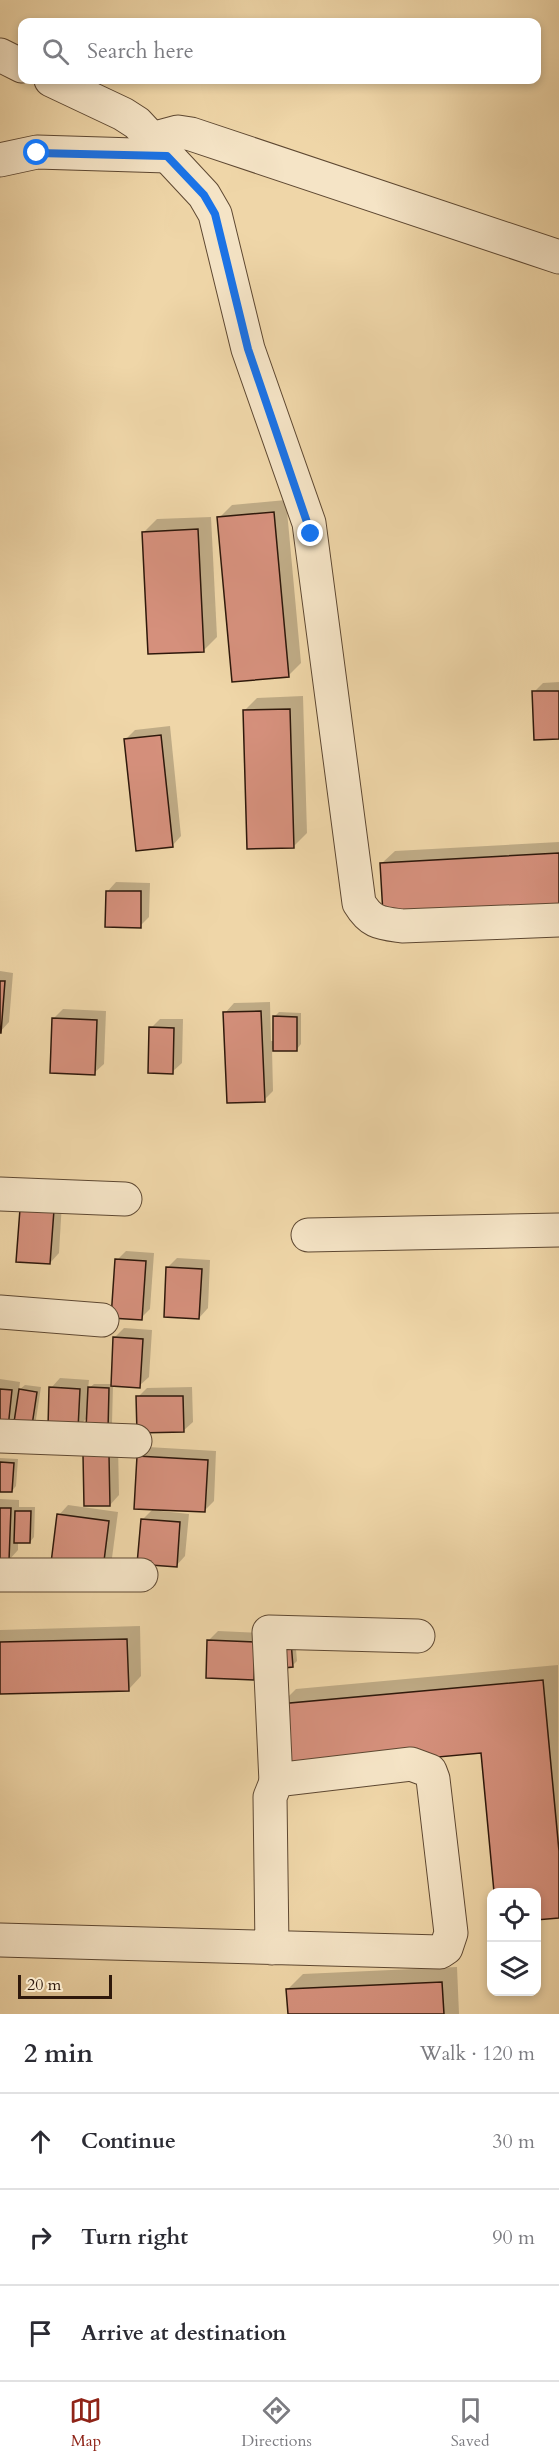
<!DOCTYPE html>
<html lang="en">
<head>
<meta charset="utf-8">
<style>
  :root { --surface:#fff; --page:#f2f2f3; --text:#2b2b33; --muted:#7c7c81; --line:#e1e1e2; --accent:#8f2418 }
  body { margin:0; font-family:Cardo,serif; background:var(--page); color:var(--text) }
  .controls { position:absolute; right:18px; bottom:18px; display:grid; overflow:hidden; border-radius:12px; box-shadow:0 3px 9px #0003 }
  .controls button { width:54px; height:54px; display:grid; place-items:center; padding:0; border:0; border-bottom:2px solid var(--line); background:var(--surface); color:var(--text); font:30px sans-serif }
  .scale { position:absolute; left:18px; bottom:15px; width:94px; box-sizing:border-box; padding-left:6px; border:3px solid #2e180b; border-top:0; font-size:16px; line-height:21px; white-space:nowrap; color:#2e180b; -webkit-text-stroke:4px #f5e4c6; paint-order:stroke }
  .stop { position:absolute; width:18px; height:18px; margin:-14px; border:4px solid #1a73e8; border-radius:50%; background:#fff }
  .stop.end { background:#1a73e8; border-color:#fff; box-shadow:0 2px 6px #0008 }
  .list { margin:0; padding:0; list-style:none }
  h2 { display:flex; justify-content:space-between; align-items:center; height:78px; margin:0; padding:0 24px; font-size:26px }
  h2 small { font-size:20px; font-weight:400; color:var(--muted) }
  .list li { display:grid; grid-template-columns:39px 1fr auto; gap:18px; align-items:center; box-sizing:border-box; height:96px; padding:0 24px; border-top:2px solid var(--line) }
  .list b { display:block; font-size:22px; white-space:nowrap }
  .list em { font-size:20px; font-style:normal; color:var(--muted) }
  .icon { flex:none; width:33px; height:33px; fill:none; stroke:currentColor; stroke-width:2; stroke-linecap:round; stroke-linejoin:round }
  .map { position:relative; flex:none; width:559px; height:2014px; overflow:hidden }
  .search { position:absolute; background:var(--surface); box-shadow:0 3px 9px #0003; left:18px; right:18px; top:18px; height:66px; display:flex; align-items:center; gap:15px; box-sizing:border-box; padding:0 21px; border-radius:12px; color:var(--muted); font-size:22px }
  .sheet { height:366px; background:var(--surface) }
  nav { display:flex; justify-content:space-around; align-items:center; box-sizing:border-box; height:84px; border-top:2px solid var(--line); background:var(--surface); font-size:16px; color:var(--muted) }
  nav a { display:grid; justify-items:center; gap:3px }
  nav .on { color:var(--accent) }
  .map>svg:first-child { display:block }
  .shadow { fill:#0003 }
  .building { fill:#d5907c; stroke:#2e180b; stroke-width:1.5 }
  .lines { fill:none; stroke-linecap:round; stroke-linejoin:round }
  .minor-casing { stroke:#5e4832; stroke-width:35 }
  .minor { stroke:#f5e4c6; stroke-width:33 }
  .route { stroke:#1a73e8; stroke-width:8 }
</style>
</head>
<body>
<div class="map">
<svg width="559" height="2014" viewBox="0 0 559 2014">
  <rect width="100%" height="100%" fill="#efd6a8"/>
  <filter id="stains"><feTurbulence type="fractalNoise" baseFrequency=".00333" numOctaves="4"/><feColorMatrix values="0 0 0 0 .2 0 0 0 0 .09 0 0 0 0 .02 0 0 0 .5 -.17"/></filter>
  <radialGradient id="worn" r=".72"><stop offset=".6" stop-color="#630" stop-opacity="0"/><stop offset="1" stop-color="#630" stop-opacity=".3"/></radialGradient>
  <g class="shadow">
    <polygon points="286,500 301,663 288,676 219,518 232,505"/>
    <polygon points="211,517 217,637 204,650 144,532 157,519"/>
    <polygon points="559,682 559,738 534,692 543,683"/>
    <polygon points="303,696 307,833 294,846 244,711 257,698"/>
    <polygon points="170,726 181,836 172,846 126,739 135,730"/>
    <polygon points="559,842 559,902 382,863 395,851"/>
    <polygon points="116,882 150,883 149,917 140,926 107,892"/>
    <polygon points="0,971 13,973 9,1022 0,1032"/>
    <polygon points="270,1002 271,1041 274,1041 274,1017 279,1012 301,1013 301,1044 297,1049 272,1049 273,1091 264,1100 225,1013 234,1003"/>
    <polygon points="63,1009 106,1011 104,1064 94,1073 53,1019"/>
    <polygon points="160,1019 183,1019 182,1063 172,1072 151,1028"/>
    <polygon points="31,1200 62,1202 59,1253 50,1263"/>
    <polygon points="126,1251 154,1253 150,1309 141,1318 117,1260"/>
    <polygon points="177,1258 210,1260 208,1308 199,1318 168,1267"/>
    <polygon points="124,1328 152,1330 149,1377 139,1386 113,1385 112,1424 107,1428 88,1417 78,1427 51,1388 60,1378 89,1380 88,1389 94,1384 112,1384 115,1337"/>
    <polygon points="0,1379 20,1382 19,1390 25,1385 41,1387 35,1426 16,1418 7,1427 0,1426"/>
    <polygon points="192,1387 193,1422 183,1431 138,1397 147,1388"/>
    <polygon points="118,1446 119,1495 110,1505 94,1447"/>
    <polygon points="148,1447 216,1451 214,1501 204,1511 161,1508 161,1511 189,1514 185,1556 176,1566 142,1520 154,1508 139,1457"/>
    <polygon points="0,1458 18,1459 16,1486 12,1491 0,1490"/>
    <polygon points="0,1499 19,1500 19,1507 35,1507 34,1537 30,1542 18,1542 18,1550 9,1560 0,1559"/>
    <polygon points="68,1505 118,1512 112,1558 103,1568 59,1515"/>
    <polygon points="140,1626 141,1676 129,1689 0,1693 0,1630"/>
    <polygon points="218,1631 264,1633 263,1669 253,1678 209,1640"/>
    <polygon points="295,1637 297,1661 292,1666 275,1668"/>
    <polygon points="558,1665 559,1917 536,1892 496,1892 483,1752 280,1705 296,1689"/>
    <polygon points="457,1967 459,2014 289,2014 288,1989 303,1974"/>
  </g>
  <g class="building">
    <polygon points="274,512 289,677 232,682 217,517"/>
    <polygon points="198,529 204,652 148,654 142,532"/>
    <polygon points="532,691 559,691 559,739 534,740"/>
    <polygon points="290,709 294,848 247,849 243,710"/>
    <polygon points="161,735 173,847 136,851 124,739"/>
    <polygon points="559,853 559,904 383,914 380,863"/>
    <polygon points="106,891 141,891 141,928 105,927"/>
    <polygon points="0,981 5,981 1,1033 0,1033"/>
    <polygon points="261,1011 265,1102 227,1103 223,1012"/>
    <polygon points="273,1016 297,1017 297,1051 273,1051"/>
    <polygon points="52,1018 97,1020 95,1075 50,1073"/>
    <polygon points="149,1027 174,1028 173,1074 148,1073"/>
    <polygon points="20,1209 54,1210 50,1264 16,1262"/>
    <polygon points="115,1259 146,1261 142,1320 111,1318"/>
    <polygon points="166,1267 202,1269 199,1319 164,1317"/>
    <polygon points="113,1337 143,1339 140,1388 111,1386"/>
    <polygon points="49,1387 80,1389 78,1429 48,1427"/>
    <polygon points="88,1387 109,1388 108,1430 86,1429"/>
    <polygon points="0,1389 12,1390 8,1428 0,1427"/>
    <polygon points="19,1389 37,1392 31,1432 13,1429"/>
    <polygon points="136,1396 183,1396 184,1432 137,1433"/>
    <polygon points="83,1455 109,1455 110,1506 84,1506"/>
    <polygon points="137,1456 208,1460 205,1512 134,1509"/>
    <polygon points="0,1462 14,1463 12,1492 0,1492"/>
    <polygon points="0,1508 11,1508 9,1561 0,1561"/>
    <polygon points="15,1511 31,1511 30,1543 14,1543"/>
    <polygon points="57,1514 109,1521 103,1569 51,1563"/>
    <polygon points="141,1519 180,1522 177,1567 137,1564"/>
    <polygon points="127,1639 129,1691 0,1694 0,1642"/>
    <polygon points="207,1640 255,1642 254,1680 206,1678"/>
    <polygon points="291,1641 293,1667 273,1669"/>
    <polygon points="543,1680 559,1851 559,1918 536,1920 536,1892 494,1892 481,1753 286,1771 279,1704"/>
    <polygon points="442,1982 444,2014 288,2014 286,1989"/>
  </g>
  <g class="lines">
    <g class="minor-casing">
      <g id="minor">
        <polyline points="0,55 22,66"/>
        <path d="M51 80 123 114 137 123 204 195 215 214 248 349 309 523 359 903C371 923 380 923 402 926L559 920"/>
        <polyline points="152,139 178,132 191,134 559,257"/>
        <polyline points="0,160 37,152 167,156"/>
        <polyline points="0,1194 125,1199"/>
        <polyline points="308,1235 559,1230"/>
        <polyline points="0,1312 102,1320"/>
        <polyline points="0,1436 135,1441"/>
        <polyline points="0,1575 141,1575"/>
        <polyline points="276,1782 269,1632 418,1636"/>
        <polyline points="0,1940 440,1952 446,1948 451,1933 433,1779 430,1771 411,1764 284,1779 276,1782 270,1797 272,1948"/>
      </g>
    </g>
    <use href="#minor" class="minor"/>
  </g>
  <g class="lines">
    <polyline class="route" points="37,153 167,156 204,195 215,214 248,349 311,534"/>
  </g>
  <rect width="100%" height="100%" filter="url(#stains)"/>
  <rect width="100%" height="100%" fill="url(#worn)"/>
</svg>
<div class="controls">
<button><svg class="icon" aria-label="locate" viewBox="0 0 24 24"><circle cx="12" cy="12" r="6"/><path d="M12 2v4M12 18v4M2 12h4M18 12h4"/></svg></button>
<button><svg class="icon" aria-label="layers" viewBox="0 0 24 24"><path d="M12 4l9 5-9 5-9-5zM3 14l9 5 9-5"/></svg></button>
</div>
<div class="scale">20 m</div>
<div class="stop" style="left:37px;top:153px"></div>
<div class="stop end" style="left:311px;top:534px"></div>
<div class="search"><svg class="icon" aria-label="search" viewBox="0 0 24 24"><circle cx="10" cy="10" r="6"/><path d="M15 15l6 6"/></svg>Search here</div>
</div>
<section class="sheet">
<h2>2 min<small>Walk · 120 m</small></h2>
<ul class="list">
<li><svg class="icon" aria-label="ahead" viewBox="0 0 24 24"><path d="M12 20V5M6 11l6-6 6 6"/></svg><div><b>Continue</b></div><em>30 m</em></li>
<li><svg class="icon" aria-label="right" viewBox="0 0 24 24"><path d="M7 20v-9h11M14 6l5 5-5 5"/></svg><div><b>Turn right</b></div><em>90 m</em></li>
<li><svg class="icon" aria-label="arrive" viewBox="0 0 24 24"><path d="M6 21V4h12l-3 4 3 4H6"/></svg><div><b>Arrive at destination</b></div></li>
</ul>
</section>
<nav>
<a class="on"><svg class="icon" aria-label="map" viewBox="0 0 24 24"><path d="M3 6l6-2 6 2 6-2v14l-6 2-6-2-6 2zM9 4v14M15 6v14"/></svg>Map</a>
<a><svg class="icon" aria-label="directions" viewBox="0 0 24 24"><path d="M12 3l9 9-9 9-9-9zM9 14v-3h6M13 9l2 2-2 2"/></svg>Directions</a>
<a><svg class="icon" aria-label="saved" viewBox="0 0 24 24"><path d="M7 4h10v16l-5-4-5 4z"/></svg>Saved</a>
</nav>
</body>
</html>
